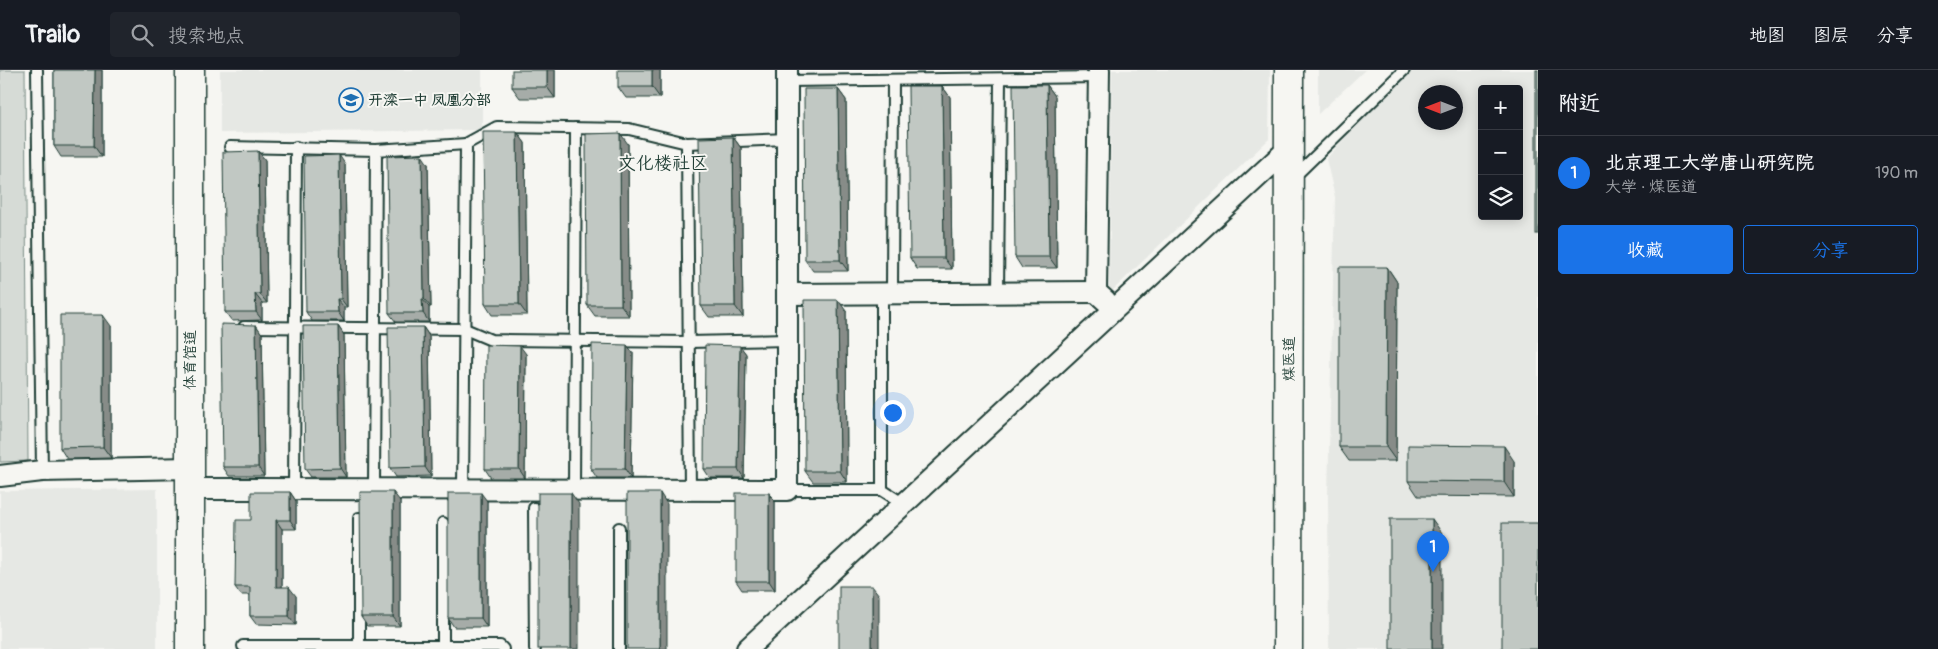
<!DOCTYPE html>
<html lang="zh">
<head>
<meta charset="utf-8">
<style>
  :root { --surface:#171b24; --page:#20242c; --text:#f1f3f6; --muted:#9ea1a6; --line:#363941; --accent:#1a73e8 }
  body { margin:0; font-family:Pangolin,"LXGW WenKai TC",sans-serif; background:var(--page); color:var(--text) }
  .controls { position:absolute; right:15px; top:15px; display:grid; overflow:hidden; border-radius:5px; box-shadow:0 2px 12px #0003 }
  .controls button { width:45px; height:45px; display:grid; place-items:center; padding:0; border:0; border-bottom:1px solid var(--line); background:var(--surface); color:var(--text); font:25px sans-serif }
  .compass { position:absolute; left:1418px; top:15px; width:45px; height:45px; border-radius:50%; background:var(--surface); box-shadow:0 2px 12px #0003; rotate:270deg }
  .you { position:absolute; left:892px; top:342px; width:18px; height:18px; margin:-12px; border:4px solid #fff; border-radius:50%; background:#1a73e8; box-shadow:0 0 0 8px #1a73e833 }
  .badge { display:grid; place-items:center; width:32px; height:32px; border-radius:50%; background:var(--accent); color:#fff; font-size:16px; font-weight:700 }
  .pin { position:absolute; translate:-50% -41px; filter:drop-shadow(0 1px 2px #0008) }
  .pin::after { content:''; position:absolute; top:26px; width:18px; height:15px; background:inherit; clip-path:polygon(0 0,100% 0,50% 100%) }
  .list { margin:0; padding:0; list-style:none }
  h2 { display:flex; justify-content:space-between; align-items:center; height:65px; margin:0; padding:0 20px; font-size:21px }
  h2 small { font-size:16px; font-weight:400; color:var(--muted) }
  .list li { display:grid; grid-template-columns:32px 1fr auto; gap:15px; align-items:center; box-sizing:border-box; height:75px; padding:0 20px; border-top:1px solid var(--line) }
  .list b { display:block; font-size:19px; white-space:nowrap }
  .list p { margin:0; font-size:16px; white-space:nowrap; color:var(--muted) }
  .list em { font-size:16px; font-style:normal; color:var(--muted) }
  .actions { display:flex; gap:10px; padding:15px 20px }
  .actions a { flex:1; padding:11px 0; border:1px solid var(--accent); border-radius:5px; text-align:center; font-size:18px; color:var(--accent) }
  .actions .main { background:var(--accent); color:#fff }
  .icon { flex:none; width:28px; height:28px; fill:none; stroke:currentColor; stroke-width:2; stroke-linecap:round; stroke-linejoin:round }
  .map { position:relative; flex:none; width:1538px; height:579px; overflow:hidden }
  header { display:flex; align-items:center; gap:30px; box-sizing:border-box; height:70px; padding:0 25px; background:var(--surface); border-bottom:1px solid var(--line) }
  header strong { font-size:24px }
  nav { display:flex; gap:28px; margin-inline-start:auto; font-size:18px }
  .search { width:350px; height:45px; background:var(--page); display:flex; align-items:center; gap:12px; box-sizing:border-box; padding:0 18px; border-radius:5px; color:var(--muted); font-size:19px }
  main { display:flex }
  aside { flex:1; background:var(--surface) }
  .map>svg:first-child { display:block }
  .built { fill:#e6e8e4; fill-rule:evenodd }
  .green { fill:#d6dbd6; stroke:#7a8c85 }
  .lines { fill:none; stroke-linecap:round; stroke-linejoin:round }
  .lane-casing { stroke:#1f3d34; stroke-width:14 }
  .street-casing { stroke:#1f3d34; stroke-width:24 }
  .secondary-casing { stroke:#1f3d34; stroke-width:31 }
  .lane { stroke:#f6f6f2; stroke-width:10 }
  .street { stroke:#f6f6f2; stroke-width:20 }
  .secondary { stroke:#f6f6f2; stroke-width:28 }
  .wall { fill:#a6aca8; stroke:#1f3d34 }
  .shaded-wall { fill:#878c88; stroke:#1f3d34 }
  .building { fill:#c1c8c3; stroke:#1f3d34 }
  .labels { text-anchor:middle; stroke-width:4; stroke-linejoin:round; paint-order:stroke }
  .poi-label { font-size:15px; font-weight:bold; fill:#1f3d34; stroke:#f6f6f2; text-anchor:start }
  .street-label { font-size:15px; fill:#1f3d34; stroke:#f6f6f2 }
  .quarter-label { font-size:18px; fill:#1f3d34; stroke:#f6f6f2 }
</style>
</head>
<body>
<header>
<strong>Trailo</strong>
<div class="search"><svg class="icon" aria-label="search" viewBox="0 0 24 24"><circle cx="10" cy="10" r="6"/><path d="M15 15l6 6"/></svg>搜索地点</div>
<nav><a>地图</a><a>图层</a><a>分享</a></nav>
</header>
<main>
<div class="map">
<svg width="1538" height="579" viewBox="0 0 1538 579">
  <rect width="100%" height="100%" fill="#f6f6f2"/>
  <filter id="ink" filterUnits="userSpaceOnUse"><feTurbulence type="fractalNoise" baseFrequency=".02" numOctaves="2"/><feDisplacementMap in="SourceGraphic" scale="10" xChannelSelector="R" yChannelSelector="G"/><feConvolveMatrix kernelMatrix="1 2 1 2 8 2 1 2 1" color-interpolation-filters="sRGB"/></filter>
  <g filter="url(#ink)">
    <g class="built">
      <polygon points="220,0 482,0 482,60 220,63"/>
      <polygon points="1112,0 1270,0 1269,69 1109,224"/>
      <polygon points="1318,0 1365,0 1318,44"/>
      <path d="M1407 0H1538V579H1329L1328 425 1335 127 1326 89ZM1482 19H1519V146H1482ZM1426 22H1456V52H1426Z"/>
      <polygon points="157,419 157,579 0,579 0,421"/>
    </g>
    <polygon class="green" points="0,0 25,0 28,391 0,392"/>
    <g class="lines">
      <g class="lane-casing">
        <g id="lane">
          <polyline points="37,0 42,401"/>
          <polyline points="787,11 1099,7"/>
          <polyline points="687,73 690,420"/>
          <polyline points="230,77 376,80 466,74"/>
          <polyline points="1294,107 1404,0"/>
          <polyline points="882,223 882,420"/>
          <polyline points="892,223 893,11"/>
          <polyline points="998,223 1000,9"/>
          <polyline points="244,257 465,259 491,270 689,272 787,270"/>
          <polyline points="294,419 296,77"/>
          <polyline points="374,419 376,80"/>
          <polyline points="463,420 466,74 497,57 629,59 687,73 787,69"/>
          <polyline points="574,420 576,58"/>
          <polyline points="787,420 882,420 904,434"/>
          <polyline points="534,438 535,579"/>
          <polyline points="359,448 359,576"/>
          <polyline points="443,453 443,576"/>
          <polyline points="619,458 619,579"/>
          <polyline points="243,576 500,576 503,579"/>
        </g>
      </g>
      <g class="street-casing">
        <g id="street">
          <polyline points="1099,0 1096,222 1106,231"/>
          <polyline points="787,224 1096,222"/>
          <polyline points="0,406 42,401 190,398"/>
          <polyline points="191,419 787,420 787,0"/>
          <polyline points="747,579 1289,78"/>
        </g>
      </g>
      <g class="secondary-casing">
        <g id="secondary">
          <polyline points="190,0 190,579"/>
          <polyline points="1288,579 1289,0"/>
        </g>
      </g>
      <use href="#lane" class="lane"/>
      <use href="#street" class="street"/>
      <use href="#secondary" class="secondary"/>
    </g>
    <g class="wall">
      <polygon points="54,0 102,0 102,87 61,87 54,76"/>
      <polygon points="555,0 555,28 520,28 512,17"/>
      <polygon points="660,0 660,28 626,28 618,17"/>
      <polygon points="1047,15 1055,26 1057,198 1022,198 1015,187"/>
      <polygon points="942,16 950,27 952,199 917,199 910,188"/>
      <polygon points="838,19 846,30 848,201 813,201 805,190"/>
      <polygon points="517,62 525,73 527,245 492,245 485,234"/>
      <polygon points="733,67 741,78 743,247 709,247 701,236"/>
      <polygon points="628,74 629,246 595,246 587,235"/>
      <polygon points="258,81 265,90 267,233 262,233 262,250 232,251 225,242"/>
      <polygon points="345,94 347,237 344,237 344,251 312,251 306,242"/>
      <polygon points="428,94 431,237 429,237 429,252 396,252 389,243"/>
      <polygon points="1387,197 1397,212 1396,391 1349,391 1339,377"/>
      <polygon points="846,241 847,412 813,412 805,401"/>
      <polygon points="256,255 262,264 264,406 229,406 223,397"/>
      <polygon points="111,256 111,388 67,389 60,378"/>
      <polygon points="338,256 344,265 346,407 311,407 305,399"/>
      <polygon points="423,257 429,266 431,406 396,407 390,398"/>
      <polygon points="627,275 633,283 631,408 597,408 591,399"/>
      <polygon points="740,276 746,284 744,408 710,408 704,399"/>
      <polygon points="526,284 525,408 491,408 485,399"/>
      <polygon points="1514,391 1514,427 1418,426 1408,411"/>
      <polygon points="290,422 296,431 296,459 282,459 282,517 296,526 296,555 256,554 250,546 250,525 241,525 235,517 251,450"/>
      <polygon points="769,423 775,432 775,520 742,520 736,511"/>
      <polygon points="400,431 400,556 367,556 361,547"/>
      <polygon points="487,431 487,557 454,557 448,548"/>
    </g>
    <g class="shaded-wall">
      <polygon points="95,0 102,0 102,87 94,76"/>
      <polygon points="547,0 555,0 555,28 547,17"/>
      <polygon points="652,0 660,0 660,28 652,17"/>
      <polygon points="1047,15 1055,26 1057,198 1049,187"/>
      <polygon points="942,16 950,27 952,199 944,188"/>
      <polygon points="838,19 846,30 848,201 840,190"/>
      <polygon points="517,62 525,73 527,245 519,234"/>
      <polygon points="620,63 628,74 629,246 621,235"/>
      <polygon points="733,67 741,78 743,247 735,236"/>
      <polygon points="258,81 265,90 267,233 260,224"/>
      <polygon points="339,85 345,94 347,237 341,229"/>
      <polygon points="422,85 428,94 431,237 424,229"/>
      <polygon points="1387,197 1397,212 1396,391 1386,377"/>
      <polygon points="255,224 262,233 262,250 256,242"/>
      <polygon points="337,229 344,237 344,251 338,242"/>
      <polygon points="422,229 429,237 429,252 423,243"/>
      <polygon points="838,230 846,241 847,412 840,401"/>
      <polygon points="103,245 111,256 111,388 103,377"/>
      <polygon points="256,255 262,264 264,406 258,397"/>
      <polygon points="338,256 344,265 346,407 340,398"/>
      <polygon points="423,257 429,266 431,406 425,397"/>
      <polygon points="627,275 633,283 631,408 625,399"/>
      <polygon points="520,276 526,284 525,408 519,399"/>
      <polygon points="740,276 746,284 744,408 738,399"/>
      <polygon points="1504,376 1514,391 1514,427 1504,412"/>
      <polygon points="290,422 296,431 296,459 290,450"/>
      <polygon points="393,422 400,431 400,556 393,547"/>
      <polygon points="481,423 487,431 487,557 481,548"/>
      <polygon points="571,423 579,434 579,579 571,579"/>
      <polygon points="660,423 667,434 667,579 660,579"/>
      <polygon points="769,423 775,432 775,520 769,511"/>
      <polygon points="1432,449 1442,463 1442,579 1432,579"/>
      <polygon points="276,450 282,459 282,526 276,517"/>
      <polygon points="872,516 879,525 879,579 872,579"/>
      <polygon points="289,517 296,526 296,555 289,546"/>
    </g>
    <g class="building">
      <polygon points="54,0 95,0 94,76 54,76"/>
      <rect x="512" y="0" width="35" height="17"/>
      <rect x="618" y="0" width="34" height="17"/>
      <rect x="1536" y="0" width="2" height="164"/>
      <polygon points="1013,15 1047,15 1049,187 1015,187"/>
      <polygon points="908,16 942,16 944,188 910,188"/>
      <polygon points="804,19 838,19 840,190 805,190"/>
      <polygon points="483,62 517,62 519,234 485,234"/>
      <polygon points="620,63 621,235 587,235 586,64"/>
      <polygon points="733,67 735,236 701,236 699,68"/>
      <polygon points="258,81 260,224 255,224 256,242 225,242 223,82"/>
      <polygon points="339,85 341,229 337,229 338,242 306,242 304,86"/>
      <polygon points="422,85 424,229 422,229 423,243 389,243 387,86"/>
      <polygon points="1339,197 1387,197 1386,377 1339,377"/>
      <polygon points="804,230 838,230 840,401 805,401"/>
      <polygon points="60,245 103,245 103,377 60,378"/>
      <polygon points="221,254 256,255 258,397 223,397"/>
      <polygon points="303,256 338,256 340,398 305,399"/>
      <polygon points="388,257 423,257 425,397 390,398"/>
      <polygon points="592,274 627,275 625,399 591,399"/>
      <polygon points="486,275 520,276 519,399 485,399"/>
      <polygon points="705,275 740,276 738,399 704,399"/>
      <polygon points="1408,375 1504,376 1504,412 1408,411"/>
      <polygon points="251,422 290,422 290,450 276,450 276,517 289,517 289,546 250,546 250,517 235,517 236,450 251,450"/>
      <polygon points="360,422 393,422 393,547 361,547"/>
      <rect x="448" y="423" width="33" height="125"/>
      <rect x="538" y="423" width="33" height="156"/>
      <rect x="627" y="423" width="33" height="156"/>
      <rect x="736" y="423" width="33" height="88"/>
      <rect x="1390" y="449" width="42" height="130"/>
      <rect x="1502" y="453" width="36" height="126"/>
      <rect x="839" y="516" width="33" height="63"/>
    </g>
  </g>
  <defs>
    <g id="school-ring" transform="scale(1.25)"><circle r="9.5" fill="#f6f6f2" stroke="#1f6fb2" stroke-width="1.5"/><path d="M0-5L7-2L0 1L-7-2ZM-4 1L0 2.5L4 1V4Q0 6-4 4Z" fill="#1f6fb2"/></g>
  </defs>
  <g fill-rule="evenodd">
    <use href="#school-ring" x="351" y="30"/>
  </g>
  <g class="labels">
    <g class="poi-label">
      <text x="368" y="35">开滦一中 凤凰分部</text>
    </g>
    <g class="street-label">
      <text transform="translate(1289 289) rotate(-90)" y="5">煤医道</text>
      <text transform="translate(190 290) rotate(-90)" y="5">体育馆道</text>
    </g>
    <g class="quarter-label">
      <text x="663" y="99">文化楼社区</text>
    </g>
  </g>
</svg>
<div class="controls">
<button>+</button>
<button>−</button>
<button><svg class="icon" aria-label="layers" viewBox="0 0 24 24"><path d="M12 4l9 5-9 5-9-5zM3 14l9 5 9-5"/></svg></button>
</div>
<svg class="compass" viewBox="-18 -18 36 36"><path d="M0-13l5 13h-10z" fill="#e53935"/><path d="M0 13l5-13h-10z" fill="#9ea1a6"/></svg>
<div class="you"></div>
<div class="pin badge" style="left:1433px;top:502px">1</div>
</div>
<aside>
<h2>附近<small></small></h2>
<ul class="list">
<li><span class="badge">1</span><div><b>北京理工大学唐山研究院</b><p>大学 · 煤医道</p></div><em>190 m</em></li>
</ul>
<div class="actions"><a class="main">收藏</a><a>分享</a></div>
</aside>
</main>
</body>
</html>
